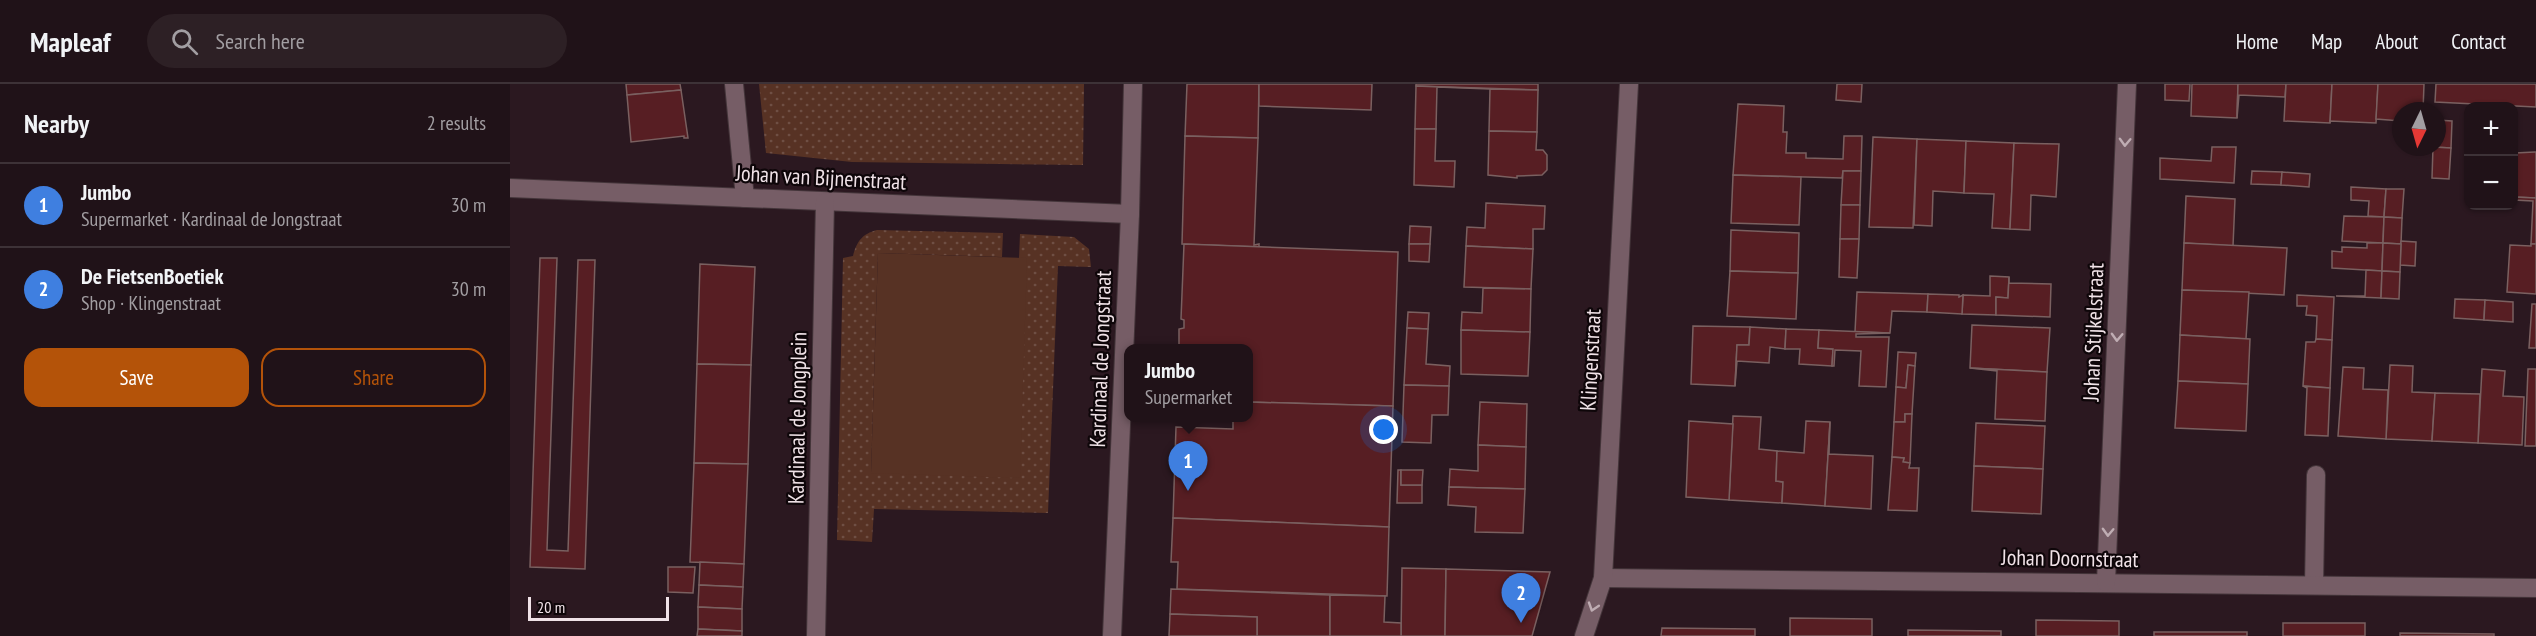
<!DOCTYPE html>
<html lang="en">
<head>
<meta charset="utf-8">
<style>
  :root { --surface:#201218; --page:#2d2025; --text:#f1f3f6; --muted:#a29ea2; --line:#3d3237; --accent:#b45309 }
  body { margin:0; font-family:"PT Sans Narrow",sans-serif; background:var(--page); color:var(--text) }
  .controls { position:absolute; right:18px; top:18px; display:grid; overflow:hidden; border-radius:12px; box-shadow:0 2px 4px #0004 }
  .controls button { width:54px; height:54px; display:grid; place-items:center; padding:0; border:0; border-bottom:2px solid var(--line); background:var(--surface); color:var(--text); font:30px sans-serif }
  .compass { position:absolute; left:1882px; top:18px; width:54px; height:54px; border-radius:50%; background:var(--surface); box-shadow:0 2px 4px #0004; rotate:185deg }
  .scale { position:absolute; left:18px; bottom:15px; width:141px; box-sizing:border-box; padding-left:6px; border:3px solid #f0e2e7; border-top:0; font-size:16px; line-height:21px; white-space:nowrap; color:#f0e2e7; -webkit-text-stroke:4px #0e0609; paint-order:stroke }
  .you { position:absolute; left:874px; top:346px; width:21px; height:21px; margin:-15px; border:4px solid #fff; border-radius:50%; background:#1a73e8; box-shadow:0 0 0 9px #1a73e833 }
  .badge { display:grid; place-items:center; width:39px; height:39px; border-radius:50%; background:var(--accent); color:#fff; font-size:20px; font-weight:700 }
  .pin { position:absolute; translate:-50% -50px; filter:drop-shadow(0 2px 3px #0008) }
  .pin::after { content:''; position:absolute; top:32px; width:21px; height:18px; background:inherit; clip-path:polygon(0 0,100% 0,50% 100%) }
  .popup { position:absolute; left:614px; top:260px; width:129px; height:78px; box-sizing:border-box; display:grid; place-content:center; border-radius:12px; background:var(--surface); filter:drop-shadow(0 2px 4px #0005); font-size:20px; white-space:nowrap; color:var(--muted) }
  .popup b { font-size:22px; color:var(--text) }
  .popup::after { content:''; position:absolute; left:50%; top:100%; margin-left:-12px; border:12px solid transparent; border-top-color:var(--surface) }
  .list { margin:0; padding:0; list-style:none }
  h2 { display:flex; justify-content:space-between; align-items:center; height:78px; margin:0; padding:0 24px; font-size:26px }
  h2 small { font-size:20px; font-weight:400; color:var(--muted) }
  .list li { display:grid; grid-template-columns:39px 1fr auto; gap:18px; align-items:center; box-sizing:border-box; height:84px; padding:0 24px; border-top:2px solid var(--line) }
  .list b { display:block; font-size:22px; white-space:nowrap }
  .list p { margin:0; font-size:20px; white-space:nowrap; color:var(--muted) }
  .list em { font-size:20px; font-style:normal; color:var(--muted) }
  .actions { display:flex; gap:12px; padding:18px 24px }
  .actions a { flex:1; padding:14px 0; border:2px solid var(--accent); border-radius:18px; text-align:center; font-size:21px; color:var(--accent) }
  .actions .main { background:var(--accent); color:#fff }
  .icon { flex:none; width:33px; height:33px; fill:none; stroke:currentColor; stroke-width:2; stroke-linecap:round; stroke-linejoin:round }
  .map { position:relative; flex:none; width:2026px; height:552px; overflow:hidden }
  header { display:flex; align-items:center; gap:36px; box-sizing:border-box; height:84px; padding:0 30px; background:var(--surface); border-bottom:2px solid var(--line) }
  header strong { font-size:28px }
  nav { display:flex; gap:33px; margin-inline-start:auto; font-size:21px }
  .search { width:420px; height:54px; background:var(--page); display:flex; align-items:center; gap:15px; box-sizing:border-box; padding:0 21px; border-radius:33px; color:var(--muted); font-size:22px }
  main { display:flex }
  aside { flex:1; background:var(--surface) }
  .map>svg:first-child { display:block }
  .grass { fill:url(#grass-dots) }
  .park { fill:#573224 }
  .building { fill:#571e23; stroke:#7a6060; stroke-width:1.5 }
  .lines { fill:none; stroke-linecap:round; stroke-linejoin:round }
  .lane-casing { stroke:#44353a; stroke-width:20 }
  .street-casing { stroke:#44353a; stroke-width:20 }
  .lane { stroke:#765d66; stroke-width:18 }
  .street { stroke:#765d66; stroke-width:18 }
  .oneway { stroke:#bfadb3 }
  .labels { text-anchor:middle; stroke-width:4.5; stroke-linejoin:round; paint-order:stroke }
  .street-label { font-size:22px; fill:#f0e2e7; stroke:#0e0609 }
</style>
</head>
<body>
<header>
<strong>Mapleaf</strong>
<div class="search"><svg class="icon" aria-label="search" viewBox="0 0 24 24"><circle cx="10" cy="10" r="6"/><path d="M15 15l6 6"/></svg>Search here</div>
<nav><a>Home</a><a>Map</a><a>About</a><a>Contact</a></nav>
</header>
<main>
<aside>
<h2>Nearby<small>2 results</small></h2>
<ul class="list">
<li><span class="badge" style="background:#3f7fe0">1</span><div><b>Jumbo</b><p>Supermarket · Kardinaal de Jongstraat</p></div><em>30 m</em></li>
<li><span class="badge" style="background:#3f7fe0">2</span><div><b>De FietsenBoetiek</b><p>Shop · Klingenstraat</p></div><em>30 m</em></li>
</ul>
<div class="actions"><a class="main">Save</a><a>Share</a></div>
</aside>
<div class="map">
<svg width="2026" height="552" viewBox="0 0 2026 552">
  <defs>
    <pattern id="grass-dots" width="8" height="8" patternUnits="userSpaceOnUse" patternTransform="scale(1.5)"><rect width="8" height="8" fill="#573224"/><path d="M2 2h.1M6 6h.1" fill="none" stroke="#6f4f44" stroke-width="1.8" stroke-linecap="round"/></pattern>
  </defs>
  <rect width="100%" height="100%" fill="#2b1820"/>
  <g class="grass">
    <polygon points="249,0 574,0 573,81 342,78 256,69"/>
    <path d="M367 146 493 149 492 173 368 169 361 389 517 174H509L510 150 564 153 579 165 581 183 548 182 538 429 364 425 362 458 327 456 333 174 343 172C347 157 352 150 367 146Z"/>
  </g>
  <polygon class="park" points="368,169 517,174 510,394 361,389"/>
  <g class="building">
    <polygon points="116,0 170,0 171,6 117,11"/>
    <polygon points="677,0 749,0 748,54 675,52"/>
    <polygon points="749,0 862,0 861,26 749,22"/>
    <polygon points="906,0 1028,0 1028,6 906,2"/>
    <polygon points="1327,0 1352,0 1351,18 1326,16"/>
    <polygon points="1655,0 1680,0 1679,17 1655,16"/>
    <polygon points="1682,0 1728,0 1727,34 1681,32"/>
    <polygon points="1728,0 1776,0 1775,13 1729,11 1727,34"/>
    <polygon points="1776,0 1822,0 1820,39 1774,37"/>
    <polygon points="1822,0 1868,0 1866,39 1820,37 1820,39"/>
    <polygon points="1868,0 1914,0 1913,27 1891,27 1891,37 1866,35"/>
    <polygon points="1926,0 2026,0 2026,23 1925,18"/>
    <polygon points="906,2 980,5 927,3 926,45 905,45"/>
    <polygon points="980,5 1028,6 1027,48 979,47"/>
    <polygon points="171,6 178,54 174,54 174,52 121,58 117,11"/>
    <polygon points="1228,20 1274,22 1273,48 1277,48 1276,69 1296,69 1296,74 1333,75 1334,52 1352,52 1351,87 1333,87 1332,94 1223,91"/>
    <polygon points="1927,36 1942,37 1941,64 1923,63 1927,63"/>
    <polygon points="905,45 926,45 925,77 945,77 944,103 904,101"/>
    <polygon points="979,47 1027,48 1026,66 1033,66 1037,71 1037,86 1032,91 1007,92 1007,94 978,91"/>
    <polygon points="675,52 748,54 744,161 749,160 749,163 672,160"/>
    <polygon points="1363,53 1407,55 1403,144 1359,143"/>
    <polygon points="1407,55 1456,57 1454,109 1423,107 1422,142 1404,141"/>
    <polygon points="1456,57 1504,59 1500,145 1482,144 1484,110 1454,109"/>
    <polygon points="1504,59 1549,60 1546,113 1521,111 1520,146 1500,145"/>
    <polygon points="1702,63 1726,63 1724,99 1650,95 1650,74 1701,77"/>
    <polygon points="1923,63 1941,64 1939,95 1922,94"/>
    <polygon points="2025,68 2026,68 2026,114 2004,113 2005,69"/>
    <polygon points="1333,87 1351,87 1350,121 1331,121"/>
    <polygon points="1742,87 1772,88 1771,101 1741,100"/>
    <polygon points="1772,88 1800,90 1799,103 1771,101"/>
    <polygon points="1223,91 1291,93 1289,141 1221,139"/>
    <polygon points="1841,103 1876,105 1874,133 1858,132 1859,117 1841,116"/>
    <polygon points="1876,105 1894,105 1892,134 1874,133"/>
    <polygon points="1676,112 1725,115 1723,162 1674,159"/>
    <polygon points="2004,113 2026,114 2026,160 2021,160 2023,117 2004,116"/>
    <polygon points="976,119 1035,122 1034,145 1023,145 1023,165 956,162 957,143 975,144"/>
    <polygon points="1331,121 1350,121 1349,155 1330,155"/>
    <polygon points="1834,132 1874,133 1873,159 1832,157"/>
    <polygon points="1874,133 1892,134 1891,160 1873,159"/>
    <polygon points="900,142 921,143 920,160 899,160"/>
    <polygon points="1221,146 1289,149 1288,189 1220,187"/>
    <polygon points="1330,155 1349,155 1347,194 1329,193"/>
    <polygon points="1891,157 1906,158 1905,182 1890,181"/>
    <polygon points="1674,159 1777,164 1774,211 1672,206"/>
    <polygon points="1857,159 1873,159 1872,187 1822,184 1822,167 1832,168 1832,163 1857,164"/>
    <polygon points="1873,159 1891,160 1890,188 1872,187"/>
    <polygon points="674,160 888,168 883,322 738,318 738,264 669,264 669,245 674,244 674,236 671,235"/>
    <polygon points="899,160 920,160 919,178 899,177"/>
    <polygon points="2021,160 2026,160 2026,210 1997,208 2000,161 2021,162"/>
    <polygon points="956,162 1023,165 1021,205 954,203"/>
    <polygon points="30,174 47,174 37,466 58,467 68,176 85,176 75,485 20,483"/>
    <polygon points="190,180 245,183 241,281 187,280"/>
    <polygon points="1856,186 1872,187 1871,214 1826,212 1855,212"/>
    <polygon points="1220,187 1288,189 1286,235 1217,232"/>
    <polygon points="1872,187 1890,188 1889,215 1871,214"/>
    <polygon points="1480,192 1499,193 1498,214 1486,213 1486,231 1452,230 1453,211 1480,212"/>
    <polygon points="1499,193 1499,199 1541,200 1540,233 1486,231 1486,213 1498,214"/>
    <polygon points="973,204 1021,205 1020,248 951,246 952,228 972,229"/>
    <polygon points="1672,206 1739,208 1736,255 1670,251"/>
    <polygon points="1347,208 1418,210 1417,228 1382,227 1380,249 1345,248"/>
    <polygon points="1418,210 1449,211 1449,213 1453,211 1452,230 1417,228"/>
    <polygon points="1787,211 1824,213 1822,256 1806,255 1807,232 1796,231 1797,222 1787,222"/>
    <polygon points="1945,215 1975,216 1974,236 1944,234"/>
    <polygon points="1975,216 2003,218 2003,238 1974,236"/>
    <polygon points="2022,220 2026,220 2026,264 2019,264"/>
    <polygon points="898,228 919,229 918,245 897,244"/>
    <polygon points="1462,241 1540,244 1537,288 1460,284"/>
    <polygon points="1183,242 1240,243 1239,261 1227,261 1225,302 1181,300"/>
    <polygon points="1240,243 1276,245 1275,265 1260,263 1259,279 1227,277 1225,302 1227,261 1239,261"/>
    <polygon points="897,244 918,245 916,280 940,282 939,302 894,301"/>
    <polygon points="1276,245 1309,246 1308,264 1323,265 1322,282 1289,280 1290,265 1275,265"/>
    <polygon points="951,246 1020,248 1018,292 951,290"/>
    <polygon points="1309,246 1380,249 1346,250 1346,253 1379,253 1376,303 1349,302 1351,267 1325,266 1324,282 1322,282 1323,265 1308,264"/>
    <polygon points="1670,251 1740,255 1738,300 1668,297"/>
    <polygon points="1806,255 1822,256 1820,304 1793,302 1796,258 1805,258"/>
    <polygon points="1388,268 1406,269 1405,282 1398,281 1396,304 1386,303"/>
    <polygon points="187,280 241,281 238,380 184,379"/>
    <polygon points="1398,281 1405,282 1402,330 1395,330 1395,338 1384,338 1386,303 1396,304"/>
    <polygon points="1880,281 1903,282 1902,308 1925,309 1922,357 1876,355"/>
    <polygon points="1833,283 1854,284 1853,305 1878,306 1876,355 1828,352"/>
    <polygon points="1460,284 1537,288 1535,337 1485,335 1487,287"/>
    <polygon points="1972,285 1995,287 1993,312 2014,313 2012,361 1968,359"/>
    <polygon points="2018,285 2026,285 2026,362 2015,362"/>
    <polygon points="1668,297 1738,300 1736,347 1665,344"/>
    <polygon points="894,301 939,302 938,331 922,331 921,359 892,358"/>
    <polygon points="1793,302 1820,304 1818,352 1795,351 1797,304"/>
    <polygon points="1925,309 1970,310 1968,359 1922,357"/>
    <polygon points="738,318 883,322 879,443 663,434 666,343 723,345 723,334 738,334"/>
    <polygon points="970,318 1017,320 1016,363 968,361"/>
    <polygon points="1395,330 1402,330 1400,379 1393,378 1394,374 1382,373 1384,338 1395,338"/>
    <polygon points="1223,332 1251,333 1249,365 1267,367 1266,397 1273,398 1272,419 1219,416"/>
    <polygon points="1179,337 1223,340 1219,416 1176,413"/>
    <polygon points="1296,337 1320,338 1315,422 1272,419 1273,398 1266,397 1267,367 1294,369"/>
    <polygon points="1320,338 1319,370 1363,372 1361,425 1315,422"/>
    <polygon points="1466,339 1535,342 1533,385 1464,382"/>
    <polygon points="968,361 1016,363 1015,405 939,403 940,385 968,387"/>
    <polygon points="1382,373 1394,374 1393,378 1400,379 1399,384 1409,384 1407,427 1378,426"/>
    <polygon points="184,379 238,380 234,480 180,478"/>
    <polygon points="1464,382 1533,385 1531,430 1462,427"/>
    <polygon points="888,386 891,386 891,401 912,401 912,419 887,419"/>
    <polygon points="891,386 913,386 912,401 891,401"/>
    <polygon points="939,403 1015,405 1013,449 965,448 966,423 938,421"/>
    <polygon points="663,434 879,443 877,512 667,505 668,478 661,478"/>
    <polygon points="190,478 234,480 233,503 189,501"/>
    <polygon points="158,483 185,483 183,509 158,508"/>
    <polygon points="892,484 936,485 935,552 891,552"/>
    <polygon points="936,485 1040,488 1022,552 935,552"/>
    <polygon points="189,501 233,503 232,525 188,523"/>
    <polygon points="661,505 820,511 820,552 747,552 747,533 660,530"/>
    <polygon points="820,511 875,512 874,538 891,539 891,552 820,552"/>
    <polygon points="188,523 232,525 232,547 188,545"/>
    <polygon points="660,530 747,533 747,552 659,552"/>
    <polygon points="1280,534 1362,535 1362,552 1280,552"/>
    <polygon points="1526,536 1609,537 1609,552 1526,552"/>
    <rect x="1773" y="539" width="82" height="13"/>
    <polygon points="1152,544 1245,545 1245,552 1151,552"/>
    <polygon points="188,545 232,547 232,552 187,552"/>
    <polygon points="1398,546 1491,547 1491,552 1398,552"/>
    <rect x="1644" y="548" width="93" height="4"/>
    <polygon points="1890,549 1984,550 1984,552 1890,552"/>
  </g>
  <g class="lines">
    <g class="lane-casing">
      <polyline id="lane" points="1804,501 1806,391"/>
    </g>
    <g class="street-casing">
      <g id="street">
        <polyline points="224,0 235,114"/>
        <polyline points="0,104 620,130"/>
        <polyline points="1093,494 2026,504"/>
        <polyline points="1596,498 1617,0"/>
        <polyline points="306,552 315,118"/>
        <polyline points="602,552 620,130 623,0"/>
        <polyline points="1074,552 1093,494 1119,0"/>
      </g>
    </g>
    <use href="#lane" class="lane"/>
    <use href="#street" class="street"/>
  </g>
  <defs><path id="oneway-chevron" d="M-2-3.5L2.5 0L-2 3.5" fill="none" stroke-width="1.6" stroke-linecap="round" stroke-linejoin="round" transform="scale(1.5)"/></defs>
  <g class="oneway">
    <use href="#oneway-chevron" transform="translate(1615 58) rotate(92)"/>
    <use href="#oneway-chevron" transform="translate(1607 253) rotate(92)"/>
    <use href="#oneway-chevron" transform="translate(1598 448) rotate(92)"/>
    <use href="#oneway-chevron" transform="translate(1083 523) rotate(108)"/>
  </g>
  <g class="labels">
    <g class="street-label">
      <text transform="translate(311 93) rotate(3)" y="8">Johan van Bijnenstraat</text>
      <text transform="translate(1583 248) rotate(-88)" y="8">Johan Stijkelstraat</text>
      <text transform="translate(590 275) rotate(-88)" y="8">Kardinaal de Jongstraat</text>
      <text transform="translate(1080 276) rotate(-87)" y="8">Klingenstraat</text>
      <text transform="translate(287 334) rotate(-89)" y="8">Kardinaal de Jongplein</text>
      <text transform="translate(1560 474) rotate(1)" y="8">Johan Doornstraat</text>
    </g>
  </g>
</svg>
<div class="controls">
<button>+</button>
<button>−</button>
</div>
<svg class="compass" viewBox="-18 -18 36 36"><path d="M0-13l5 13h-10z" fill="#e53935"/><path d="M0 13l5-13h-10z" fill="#a29ea2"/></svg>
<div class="scale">20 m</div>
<div class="you"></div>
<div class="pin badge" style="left:678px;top:407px;background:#3f7fe0">1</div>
<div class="popup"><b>Jumbo</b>Supermarket</div>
<div class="pin badge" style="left:1011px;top:539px;background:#3f7fe0">2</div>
</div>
</main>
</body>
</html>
